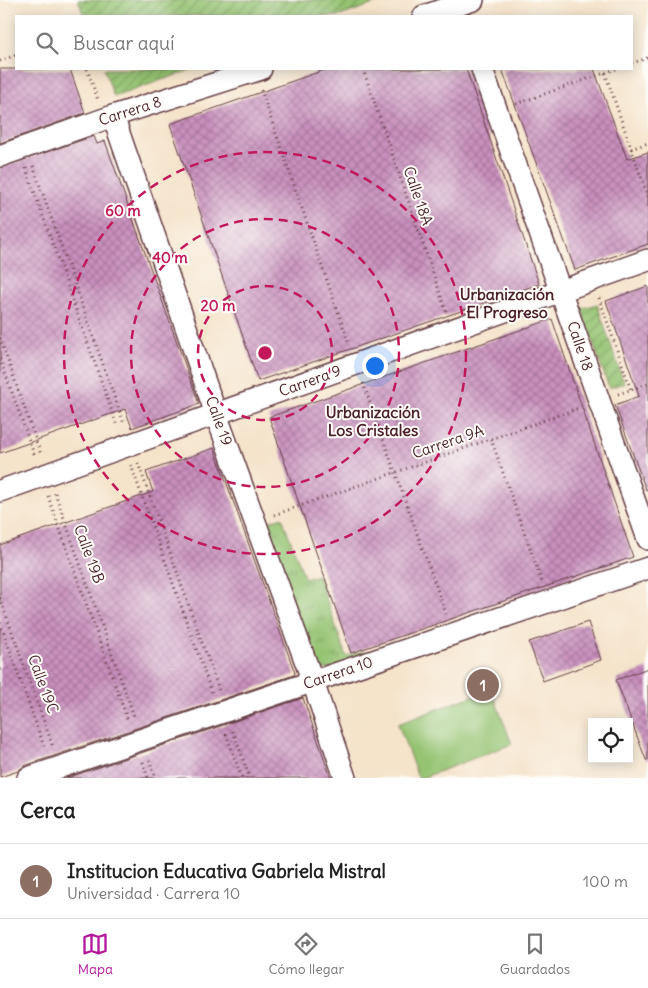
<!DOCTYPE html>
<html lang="es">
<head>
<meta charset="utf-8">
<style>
  :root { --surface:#fff; --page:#f6f6f6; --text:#222; --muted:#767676; --line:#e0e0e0; --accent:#b5179e }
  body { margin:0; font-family:Delius,sans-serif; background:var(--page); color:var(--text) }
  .controls { position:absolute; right:15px; bottom:15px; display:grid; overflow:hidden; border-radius:0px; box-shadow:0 2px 12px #0003 }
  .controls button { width:45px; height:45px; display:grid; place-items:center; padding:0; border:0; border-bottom:1px solid var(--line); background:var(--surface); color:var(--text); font:25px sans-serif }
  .you { position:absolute; left:374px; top:365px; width:18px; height:18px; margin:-12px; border:4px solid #fff; border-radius:50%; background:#1a73e8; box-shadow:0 0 0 8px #1a73e833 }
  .badge { display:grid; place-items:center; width:32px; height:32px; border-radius:50%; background:var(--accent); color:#fff; font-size:16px; font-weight:700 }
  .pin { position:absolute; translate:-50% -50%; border:2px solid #fff; box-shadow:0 1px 5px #0006 }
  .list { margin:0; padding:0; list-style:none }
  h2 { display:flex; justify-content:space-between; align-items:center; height:65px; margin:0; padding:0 20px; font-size:21px }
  h2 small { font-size:16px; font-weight:400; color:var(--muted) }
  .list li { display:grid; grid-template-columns:32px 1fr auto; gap:15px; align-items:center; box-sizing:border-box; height:75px; padding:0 20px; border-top:1px solid var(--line) }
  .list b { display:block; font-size:19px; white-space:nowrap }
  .list p { margin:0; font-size:16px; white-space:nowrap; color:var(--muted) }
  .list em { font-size:16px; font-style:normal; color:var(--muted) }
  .icon { flex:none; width:28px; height:28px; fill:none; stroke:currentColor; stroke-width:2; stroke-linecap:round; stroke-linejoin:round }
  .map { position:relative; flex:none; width:648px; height:778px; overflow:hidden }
  .search { position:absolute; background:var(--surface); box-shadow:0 2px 12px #0003; left:15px; right:15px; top:15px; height:55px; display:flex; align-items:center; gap:12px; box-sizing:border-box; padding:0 18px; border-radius:0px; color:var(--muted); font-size:19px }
  .sheet { height:140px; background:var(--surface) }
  nav { display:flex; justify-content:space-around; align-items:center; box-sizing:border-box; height:70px; border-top:1px solid var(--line); background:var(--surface); font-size:14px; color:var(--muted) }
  nav a { display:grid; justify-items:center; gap:2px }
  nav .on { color:var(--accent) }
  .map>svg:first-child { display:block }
  .grass { fill:url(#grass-tufts); stroke:#6f714e }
  .garden { fill:url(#garden-furrows); stroke:#6f714e }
  .pitch { fill:#94c371; stroke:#6f714e }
  .building { fill:url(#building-cross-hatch) }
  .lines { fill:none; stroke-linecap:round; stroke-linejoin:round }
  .minor-casing { stroke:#643c43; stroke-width:24 }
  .path { stroke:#643c43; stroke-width:3; stroke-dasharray:1 4; stroke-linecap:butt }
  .minor { stroke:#fff; stroke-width:21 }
  .ring { fill:none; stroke:#c2185b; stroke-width:2.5; stroke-dasharray:9 6 }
  .labels { text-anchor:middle; stroke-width:4; stroke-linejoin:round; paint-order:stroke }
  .street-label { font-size:15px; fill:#4a1f2b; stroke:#fdfcf7 }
  .neighbourhood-label { font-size:16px; font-weight:bold; fill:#4a1f2b; stroke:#fdfcf7 }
  .centre { fill:#c2185b; stroke:#fdfcf7; stroke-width:2.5 }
  .ring-label { font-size:15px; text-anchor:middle; font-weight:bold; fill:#c2185b; stroke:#fdfcf7; stroke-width:4; stroke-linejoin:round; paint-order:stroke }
</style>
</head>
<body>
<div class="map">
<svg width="648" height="778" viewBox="0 0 648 778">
  <defs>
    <pattern id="grass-tufts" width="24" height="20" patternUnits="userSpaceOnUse" patternTransform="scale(1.25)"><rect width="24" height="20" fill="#94c371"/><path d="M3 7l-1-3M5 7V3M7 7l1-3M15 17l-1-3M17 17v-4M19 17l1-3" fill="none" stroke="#7b9e5d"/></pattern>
    <pattern id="garden-furrows" width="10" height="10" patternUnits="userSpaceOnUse" patternTransform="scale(1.25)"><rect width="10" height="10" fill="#94c371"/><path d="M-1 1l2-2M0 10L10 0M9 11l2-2" fill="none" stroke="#7b9e5d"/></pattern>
    <pattern id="building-cross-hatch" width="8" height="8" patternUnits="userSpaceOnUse" patternTransform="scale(1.25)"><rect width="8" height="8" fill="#c990be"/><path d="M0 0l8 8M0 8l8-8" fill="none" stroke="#a5759b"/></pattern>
  </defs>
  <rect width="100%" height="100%" fill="#fdfcf7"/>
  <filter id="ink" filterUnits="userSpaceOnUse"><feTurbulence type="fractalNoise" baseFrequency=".02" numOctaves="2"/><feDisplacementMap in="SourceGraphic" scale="10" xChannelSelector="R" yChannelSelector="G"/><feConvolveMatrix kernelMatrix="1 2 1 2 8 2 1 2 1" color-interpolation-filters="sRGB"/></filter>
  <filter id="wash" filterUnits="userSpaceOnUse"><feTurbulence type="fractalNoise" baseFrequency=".0096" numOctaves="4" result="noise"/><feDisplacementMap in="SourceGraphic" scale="20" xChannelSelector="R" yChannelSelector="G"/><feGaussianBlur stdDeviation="1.12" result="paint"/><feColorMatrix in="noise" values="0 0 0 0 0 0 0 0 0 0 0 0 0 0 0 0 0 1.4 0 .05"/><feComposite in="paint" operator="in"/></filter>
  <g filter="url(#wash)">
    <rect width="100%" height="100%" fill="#f5e3ca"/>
    <polygon class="grass" points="282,517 305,579 318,575 346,656 364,651 366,658 324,670 310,666 259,525"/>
    <g class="garden">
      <polygon points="78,0 385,0 340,16 84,16"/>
      <polygon points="104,69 193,69 114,97"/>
      <polygon points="597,304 624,383 609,388 581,309"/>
    </g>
    <polygon class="pitch" points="491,689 512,744 422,778 418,778 398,724"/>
    <g id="blocks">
      <g class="building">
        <polygon points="0,69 70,69 85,113 0,143"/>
        <polygon points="327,69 466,69 539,284 258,381 170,124"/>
        <polygon points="502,69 594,69 627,159 648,152 648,244 575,270"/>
        <polygon points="94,136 97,144 105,141 199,404 132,428 125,409 0,453 0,168"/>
        <polygon points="648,286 648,489 646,490 615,405 639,396 606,301"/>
        <polygon points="552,319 633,557 351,653 269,417"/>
        <polygon points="214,448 295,673 294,675 24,766 18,771 0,777 0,545 153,492 146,472"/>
        <polygon points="588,622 601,660 543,681 529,642"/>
        <polygon points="648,668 648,760 646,760 616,680"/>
        <polygon points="303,698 331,778 67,778"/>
      </g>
    </g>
  </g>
  <g filter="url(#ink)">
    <use href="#blocks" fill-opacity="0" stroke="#643c43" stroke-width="1"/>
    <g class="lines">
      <g class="minor-casing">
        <g id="minor">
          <polyline points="424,16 473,0"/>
          <polyline points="482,69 648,539"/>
          <polyline points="113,116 216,414 313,682 345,778"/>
          <polyline points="0,156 113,116 261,69"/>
          <polyline points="0,491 648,260"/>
          <polyline points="28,778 648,568"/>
        </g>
      </g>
      <g class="path">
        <polyline points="0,61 16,55"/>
        <polyline points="632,63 648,58"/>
        <polyline points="87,69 98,100"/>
        <polyline points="363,69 446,311"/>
        <polyline points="605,73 648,197"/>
        <polyline points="261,90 349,344"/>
        <polyline points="516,104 616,69"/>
        <polyline points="631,149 648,143"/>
        <polyline points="33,166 124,424"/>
        <polyline points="26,168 117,426"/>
        <polyline points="599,298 631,390"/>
        <polyline points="0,338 41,455"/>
        <polyline points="0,359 35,457"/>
        <polyline points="363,383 446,614"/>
        <polyline points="618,394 648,384"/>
        <polyline points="491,439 542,582"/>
        <polyline points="138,463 219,690"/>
        <polyline points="131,465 212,693"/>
        <polyline points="55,493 135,719"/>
        <polyline points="48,496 128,721"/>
        <polyline points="274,515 579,408"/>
        <polyline points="0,598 53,747"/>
        <polyline points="0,623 45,749"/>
        <polyline points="233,731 250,778"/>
        <polyline points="226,734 242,778"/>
        <polyline points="149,760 156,778"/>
        <polyline points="143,762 148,778"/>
      </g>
      <use href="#minor" class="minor"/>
    </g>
  </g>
  <g class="ring">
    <circle cx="265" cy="353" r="67"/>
    <circle cx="265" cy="353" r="134"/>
    <circle cx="265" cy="353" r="201"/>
  </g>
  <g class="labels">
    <g class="street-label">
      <text transform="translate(130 111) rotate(-18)" y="5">Carrera 8</text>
      <text transform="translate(418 196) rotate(71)" y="5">Calle 18A</text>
      <text transform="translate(580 346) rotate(71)" y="5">Calle 18</text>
      <text transform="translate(310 381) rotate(-20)" y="5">Carrera 9</text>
      <text transform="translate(219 421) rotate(70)" y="5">Calle 19</text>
      <text transform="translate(448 442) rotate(-19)" y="5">Carrera 9A</text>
      <text transform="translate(89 554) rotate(70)" y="5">Calle 19B</text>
      <text transform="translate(338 673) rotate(-19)" y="5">Carrera 10</text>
      <text transform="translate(43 684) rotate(70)" y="5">Calle 19C</text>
    </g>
    <g class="neighbourhood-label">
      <text x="507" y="300">Urbanización<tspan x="507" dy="18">El Progreso</tspan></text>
      <text x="373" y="418">Urbanización<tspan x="373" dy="18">Los Cristales</tspan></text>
    </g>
  </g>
  <circle cx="265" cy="353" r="8" class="centre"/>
  <g class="ring-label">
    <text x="123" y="216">60 m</text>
    <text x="170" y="263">40 m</text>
    <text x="218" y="311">20 m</text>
  </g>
</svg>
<div class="controls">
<button><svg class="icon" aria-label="locate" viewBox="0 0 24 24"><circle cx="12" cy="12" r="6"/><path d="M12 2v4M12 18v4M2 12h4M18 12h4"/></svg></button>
</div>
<div class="you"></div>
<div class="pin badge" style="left:483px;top:685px;background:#8d6e63">1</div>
<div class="search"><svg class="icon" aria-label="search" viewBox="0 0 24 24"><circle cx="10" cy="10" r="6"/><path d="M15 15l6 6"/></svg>Buscar aquí</div>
</div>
<section class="sheet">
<h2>Cerca<small></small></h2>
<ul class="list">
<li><span class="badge" style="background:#8d6e63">1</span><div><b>Institucion Educativa Gabriela Mistral</b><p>Universidad · Carrera 10</p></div><em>100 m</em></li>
</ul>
</section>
<nav>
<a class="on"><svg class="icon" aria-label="map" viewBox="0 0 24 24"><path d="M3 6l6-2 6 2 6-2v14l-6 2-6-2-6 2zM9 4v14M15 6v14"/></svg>Mapa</a>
<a><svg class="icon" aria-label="directions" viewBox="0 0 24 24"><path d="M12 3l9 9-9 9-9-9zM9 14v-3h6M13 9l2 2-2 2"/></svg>Cómo llegar</a>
<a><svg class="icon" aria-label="saved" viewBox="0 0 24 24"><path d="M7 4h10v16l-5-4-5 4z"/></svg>Guardados</a>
</nav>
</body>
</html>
